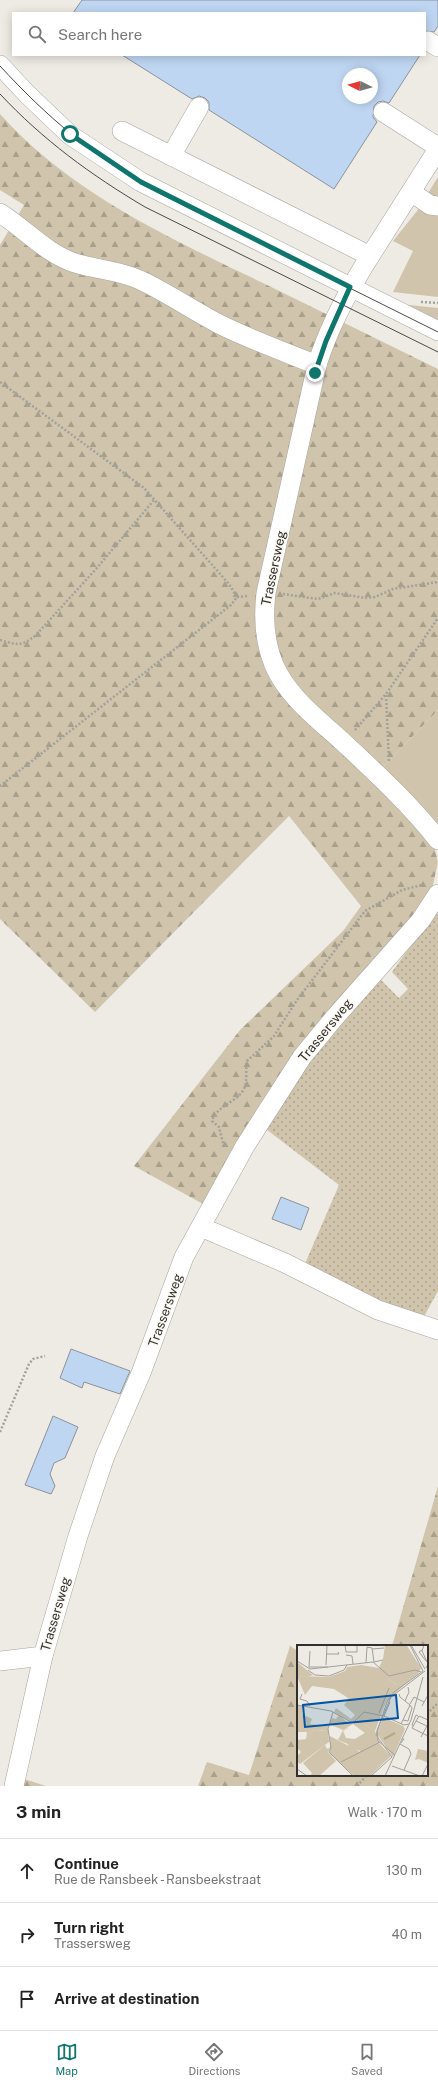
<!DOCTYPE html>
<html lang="en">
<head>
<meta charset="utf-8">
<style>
  :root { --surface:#fff; --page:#f2f2f2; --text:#222; --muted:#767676; --line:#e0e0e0; --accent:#0f766e }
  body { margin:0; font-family:"Public Sans",sans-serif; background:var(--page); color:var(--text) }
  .compass { position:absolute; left:342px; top:68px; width:36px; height:36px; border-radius:50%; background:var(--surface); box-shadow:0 2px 10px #0003; rotate:276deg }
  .stop { position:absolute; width:12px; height:12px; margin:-9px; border:3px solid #0f766e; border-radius:50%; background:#fff }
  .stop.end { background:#0f766e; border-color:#fff; box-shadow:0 1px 4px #0008 }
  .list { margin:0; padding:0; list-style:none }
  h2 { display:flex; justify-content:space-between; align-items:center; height:52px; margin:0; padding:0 16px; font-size:17px }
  h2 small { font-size:13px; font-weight:400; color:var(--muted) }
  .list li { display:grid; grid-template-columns:26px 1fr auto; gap:12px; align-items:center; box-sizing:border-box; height:64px; padding:0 16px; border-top:1px solid var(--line) }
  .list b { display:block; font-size:15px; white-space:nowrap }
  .list p { margin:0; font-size:13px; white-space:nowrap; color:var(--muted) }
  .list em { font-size:13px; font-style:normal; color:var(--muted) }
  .icon { flex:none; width:22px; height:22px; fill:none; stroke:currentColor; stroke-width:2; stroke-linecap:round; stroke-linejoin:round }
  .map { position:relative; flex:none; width:438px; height:1786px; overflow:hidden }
  .search { position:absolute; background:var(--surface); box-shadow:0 2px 10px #0003; left:12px; right:12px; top:12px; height:44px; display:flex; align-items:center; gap:10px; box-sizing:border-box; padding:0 14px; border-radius:0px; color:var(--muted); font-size:15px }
  .sheet { height:244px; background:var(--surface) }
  nav { display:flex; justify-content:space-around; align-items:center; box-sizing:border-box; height:56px; border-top:1px solid var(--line); background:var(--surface); font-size:11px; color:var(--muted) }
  nav a { display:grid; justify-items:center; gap:2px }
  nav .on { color:var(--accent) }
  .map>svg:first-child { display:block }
  .green { fill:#d0c5ac }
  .forest { fill:url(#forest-firs) }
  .garden { fill:url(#garden-dots) }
  .building { fill:#bfd6f3; stroke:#8e9298; fill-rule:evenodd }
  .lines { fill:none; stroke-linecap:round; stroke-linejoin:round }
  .minor-casing { stroke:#a7a49e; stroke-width:20 }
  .path { stroke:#a3a19c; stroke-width:2.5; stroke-dasharray:2 2; stroke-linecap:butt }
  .minor { stroke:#fff; stroke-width:19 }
  .tram { stroke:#4a4946; stroke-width:1 }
  .route { stroke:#0f766e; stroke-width:5 }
  .labels { text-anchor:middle; stroke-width:3; stroke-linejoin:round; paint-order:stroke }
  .street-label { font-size:13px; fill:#302f2d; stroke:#fbf8f1 }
  .inset-river { fill:none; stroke:#b5a787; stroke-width:2 }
  .inset-road { fill:none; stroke:#a2a09b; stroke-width:1 }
  .view { fill:#0355a3; fill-opacity:0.15; stroke:#0355a3; stroke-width:2 }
  .inset-edge { fill:none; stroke:#302f2d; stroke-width:2 }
</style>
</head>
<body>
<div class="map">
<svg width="438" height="1786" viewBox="0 0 438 1786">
  <defs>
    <pattern id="forest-firs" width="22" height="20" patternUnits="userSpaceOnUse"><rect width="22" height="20" fill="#d0c5ac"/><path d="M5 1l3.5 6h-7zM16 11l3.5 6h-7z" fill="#a9a08c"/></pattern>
    <pattern id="garden-dots" width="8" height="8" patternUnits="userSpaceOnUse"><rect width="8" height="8" fill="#d0c5ac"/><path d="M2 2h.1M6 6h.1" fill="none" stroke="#a9a08c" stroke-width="1.8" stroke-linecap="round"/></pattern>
  </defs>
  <rect width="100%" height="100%" fill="#eeebe4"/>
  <g class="green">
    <polygon points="438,177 438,297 393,292 413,251 393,241 417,211"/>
    <polygon points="400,304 438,308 438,326"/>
    <polygon points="438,710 438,834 380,770"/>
  </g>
  <g class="forest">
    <path d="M0 114C71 193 167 237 261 282 320 311 379 340 438 369V710L380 770 434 846 438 862 431 894 203 1204 134 1166 240 1030 343 931 361 906 289 816 95 1012 0 919V245L24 205 0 190Z"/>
    <polygon points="438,1486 438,1786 198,1786 207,1762 249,1775 290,1646 298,1651 298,1775 427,1775 427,1646 392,1646"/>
    <polygon points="24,1779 46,1786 23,1786"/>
  </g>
  <polygon class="garden" points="438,907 438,1291 422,1320 304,1266 339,1185 262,1126 279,1099 377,976 399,998 408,989 392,972"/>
  <g class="building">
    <polygon points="82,0 438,0 438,26 434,32 425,31 425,13 73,13"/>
    <path d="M122 55H420L389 103 383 101 378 102 374 106 373 117 377 122 334 189 209 110V102L205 98 199 96 192 99ZM348 74H372V98H348Z"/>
    <polygon points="281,1197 309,1208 301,1230 272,1219"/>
    <polygon points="71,1349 130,1371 120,1394 84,1382 82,1388 60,1378"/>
    <polygon points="53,1416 78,1427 65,1458 54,1463 50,1474 55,1486 51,1494 25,1485"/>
  </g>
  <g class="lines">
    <g class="minor-casing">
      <g id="minor">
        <polyline points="428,41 438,47"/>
        <polyline points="0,65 27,94 70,135 141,182 438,331"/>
        <polyline points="383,112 438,147"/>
        <polyline points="122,131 370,256 438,149"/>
        <polyline points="171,156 199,107"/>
        <polyline points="411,192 430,205 438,206"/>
        <path d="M0 213C25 229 47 254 75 263 97 270 119 270 140 280 168 293 192 310 219 324 251 340 285 352 317 365"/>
        <path d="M370 256C348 291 329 326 317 365L266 593C263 618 264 641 274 665 288 697 318 719 343 742 376 773 411 805 438 840"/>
        <polyline points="201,1227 285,1263 378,1310 438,1330"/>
        <polyline points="0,1661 43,1656"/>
        <polyline points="14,1786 43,1656 78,1536 105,1456 141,1373 184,1257 245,1146 302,1057 335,1017 421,920 438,894"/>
      </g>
    </g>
    <g class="path">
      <polyline points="421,302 438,303"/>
      <polyline points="0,382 144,488 229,584 237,597 231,605 0,786"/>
      <polyline points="283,594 318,599 335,593 365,598 375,597 393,589 438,582"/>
      <polyline points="237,597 248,596"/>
      <path d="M0 640C18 645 21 647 36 635L96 569 154 500"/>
      <polyline points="386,695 389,762"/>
      <polyline points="355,730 386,694 438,618"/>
      <path d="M224 1147 219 1127 212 1121C216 1106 236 1103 244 1089 248 1080 245 1070 247 1061L274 1036 297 1000 365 911 402 890 422 885"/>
      <polyline points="0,1432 29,1364 33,1359 45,1356"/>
      <polyline points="427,1714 438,1703"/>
      <polyline points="357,1786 367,1775"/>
    </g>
    <use href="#minor" class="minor"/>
    <g class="tram">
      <path d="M0 66C49 119 92 155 155 191L438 332"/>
      <path d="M0 94C43 140 91 175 145 207L438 352"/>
    </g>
  </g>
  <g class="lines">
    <polyline class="route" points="70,134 141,182 350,287 326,341 315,373"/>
  </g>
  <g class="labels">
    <g class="street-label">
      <text transform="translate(273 568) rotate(-78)" y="5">Trassersweg</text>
      <text transform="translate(325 1030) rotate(-51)" y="5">Trassersweg</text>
      <text transform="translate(165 1310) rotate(-70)" y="5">Trassersweg</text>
      <text transform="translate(55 1614) rotate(-74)" y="5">Trassersweg</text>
    </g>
  </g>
  <g transform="translate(297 1645)">
    <rect width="131" height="131" fill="#eeebe4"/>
    <path d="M0 17 16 30 10 32 0 31ZM91 33H112L113 35 107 40H99ZM86 72 106 81 108 84 96 112 80 89ZM61 74 74 84 73 87 68 88 56 79ZM18 85 31 86 32 97 28 100 20 93H10L12 88ZM33 91 63 107 82 98 94 111 73 131H57L33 109ZM121 104 131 106V118L122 114 118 115Z" fill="#d0c5ac"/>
    <path d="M88 0 110 1 124 23 121 29 113 35 112 33H91L99 40H107L89 57 78 86 82 98 64 108 62 105 53 108 51 99 41 95 46 85 53 82 46 86 49 93 58 94 74 84 61 74 56 77 37 67 39 63 54 74 58 70 47 60 52 54 48 51 37 44 15 41 8 50 0 31 32 32 48 26 50 22 64 20 82 23 86 14ZM0 60 6 61 5 69 15 74 13 79 31 81V86L18 85 12 88 10 93 20 92 28 100 3 119 0 116V111L4 107 0 103V95L9 94 10 87H0Z" fill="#d0c5ac"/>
    <path d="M42 70 49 76 56 79 46 85 32 79 35 73 39 74ZM28 100 30 104 34 102 31 107 39 116 22 131H13L15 128 6 118Z" fill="#d0c5ac"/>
    <path class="inset-river" d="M87 94 98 88"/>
    <path class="inset-road" d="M48 0 49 7H60V0M114 0 128 24M127 0 125 6 131 19 129 23M75 4 87 3M125 5 122 7 129 16M13 6 12 22H31M30 9H42L41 7M49 10 55 11 56 19M0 16 13 24 76 17 92 31 118 25 124 27M69 18 70 2 75 3 77 17 86 15M29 20 30 0M11 25 18 30 32 31 47 25 50 20M5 49 3 54 10 56 13 61M102 49 103 52 113 60 104 79M108 56 112 47 111 42M93 57 87 71 107 80 112 79M113 59 117 52 127 57M0 60 34 66 56 78 67 67 87 71M125 61 131 50M36 67 31 84 34 103 32 107 56 131M82 68 92 43M106 75 111 76 115 63 113 60M119 76 130 81M117 81 115 80 119 70 121 71M115 83 122 71 131 75M115 83 131 91M124 92 131 79M105 94 114 75 126 32M103 99 112 104 114 109 107 125M98 110 81 96 80 85 94 52 128 26M44 117 83 97M95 121 123 131M0 124 10 131M74 131 95 112 79 90 90 57 97 47 126 26 113 0M88 131 105 94H107L104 98M125 131 131 119"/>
    <path class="view" d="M99 50 101 73 8 82 6 60Z"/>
    <rect width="131" height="131" class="inset-edge"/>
  </g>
</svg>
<svg class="compass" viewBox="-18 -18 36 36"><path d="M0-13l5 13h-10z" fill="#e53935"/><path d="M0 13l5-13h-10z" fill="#767676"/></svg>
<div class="stop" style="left:70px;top:134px"></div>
<div class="stop end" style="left:315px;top:373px"></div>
<div class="search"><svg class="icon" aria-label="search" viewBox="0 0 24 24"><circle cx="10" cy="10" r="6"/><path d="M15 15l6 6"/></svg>Search here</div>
</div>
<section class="sheet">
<h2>3 min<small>Walk · 170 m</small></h2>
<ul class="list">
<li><svg class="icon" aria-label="ahead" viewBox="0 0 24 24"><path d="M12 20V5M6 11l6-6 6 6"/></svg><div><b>Continue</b><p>Rue de Ransbeek - Ransbeekstraat</p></div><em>130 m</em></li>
<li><svg class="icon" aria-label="right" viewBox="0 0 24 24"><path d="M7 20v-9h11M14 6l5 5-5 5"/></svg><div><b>Turn right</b><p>Trassersweg</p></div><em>40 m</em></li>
<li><svg class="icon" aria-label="arrive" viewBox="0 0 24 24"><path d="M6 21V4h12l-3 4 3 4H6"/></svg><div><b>Arrive at destination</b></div></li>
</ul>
</section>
<nav>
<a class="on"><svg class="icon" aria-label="map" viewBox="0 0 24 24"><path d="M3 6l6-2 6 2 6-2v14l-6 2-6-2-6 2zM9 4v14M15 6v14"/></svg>Map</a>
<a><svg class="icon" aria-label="directions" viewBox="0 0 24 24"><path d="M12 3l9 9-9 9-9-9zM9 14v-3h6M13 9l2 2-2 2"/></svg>Directions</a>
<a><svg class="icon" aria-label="saved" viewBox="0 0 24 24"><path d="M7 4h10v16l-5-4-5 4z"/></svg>Saved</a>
</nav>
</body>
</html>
